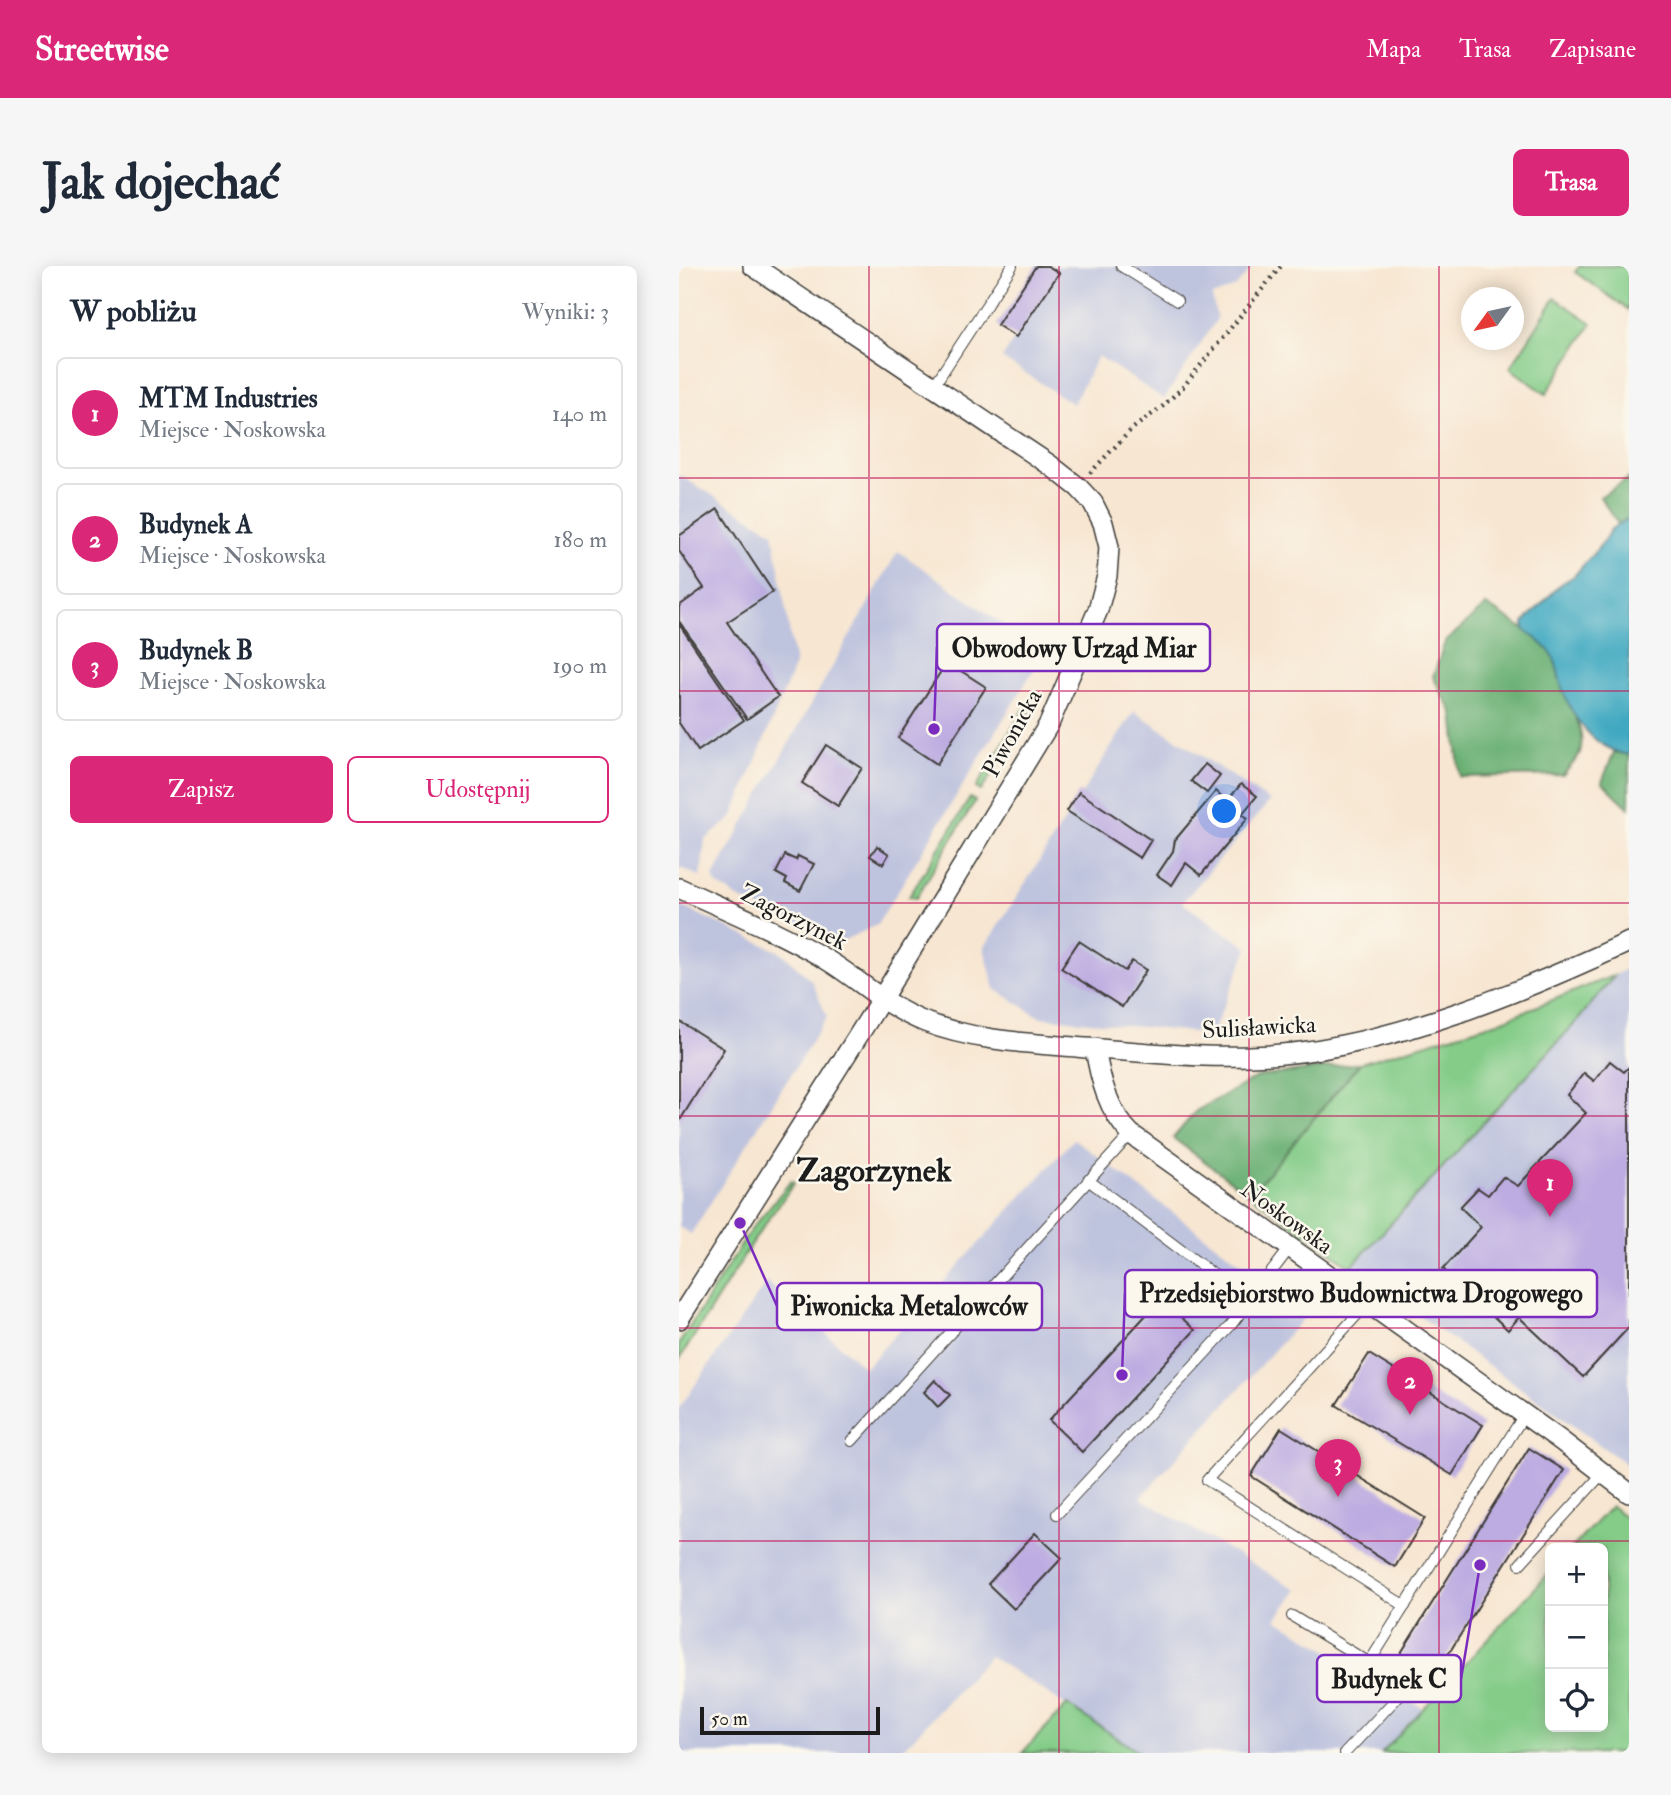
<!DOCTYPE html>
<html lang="pl">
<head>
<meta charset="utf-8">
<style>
  :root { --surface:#fff; --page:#f6f6f7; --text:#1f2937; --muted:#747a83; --line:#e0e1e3; --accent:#db2777 }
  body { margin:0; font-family:"IM FELL Double Pica",serif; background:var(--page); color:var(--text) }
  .controls { position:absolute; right:21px; bottom:21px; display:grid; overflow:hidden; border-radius:10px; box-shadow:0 4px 18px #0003 }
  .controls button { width:63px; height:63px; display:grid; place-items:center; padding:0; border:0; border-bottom:2px solid var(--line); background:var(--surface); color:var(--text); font:35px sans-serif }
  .compass { position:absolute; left:782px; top:21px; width:63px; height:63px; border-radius:50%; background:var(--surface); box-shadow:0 4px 18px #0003; rotate:237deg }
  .scale { position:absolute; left:21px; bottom:18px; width:180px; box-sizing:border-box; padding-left:7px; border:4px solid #1c1c1c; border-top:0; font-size:19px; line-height:24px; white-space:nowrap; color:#1c1c1c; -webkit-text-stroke:5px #fbf7ec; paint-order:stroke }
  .you { position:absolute; left:546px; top:546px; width:24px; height:24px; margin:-18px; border:5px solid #fff; border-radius:50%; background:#1a73e8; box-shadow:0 0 0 10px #1a73e833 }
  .badge { display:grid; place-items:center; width:46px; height:46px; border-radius:50%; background:var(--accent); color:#fff; font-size:23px; font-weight:700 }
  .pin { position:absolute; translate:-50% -58px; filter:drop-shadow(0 2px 4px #0008) }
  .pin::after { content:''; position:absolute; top:37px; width:24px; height:21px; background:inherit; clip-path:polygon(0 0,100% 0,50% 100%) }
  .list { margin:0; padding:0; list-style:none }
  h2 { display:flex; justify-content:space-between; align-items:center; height:91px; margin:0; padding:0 28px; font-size:30px }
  h2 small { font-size:23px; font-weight:400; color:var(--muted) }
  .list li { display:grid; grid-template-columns:46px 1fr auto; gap:21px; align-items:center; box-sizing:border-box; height:112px; margin:0 14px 14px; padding:0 14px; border:2px solid var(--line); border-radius:10px }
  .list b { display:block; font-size:26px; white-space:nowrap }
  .list p { margin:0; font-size:23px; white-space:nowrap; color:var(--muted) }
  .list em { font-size:23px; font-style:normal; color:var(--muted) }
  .actions { display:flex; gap:14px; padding:21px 28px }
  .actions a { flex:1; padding:16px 0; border:2px solid var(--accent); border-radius:10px; text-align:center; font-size:24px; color:var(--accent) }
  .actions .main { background:var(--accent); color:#fff }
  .icon { flex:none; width:38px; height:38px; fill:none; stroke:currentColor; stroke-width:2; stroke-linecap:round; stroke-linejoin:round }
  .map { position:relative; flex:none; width:950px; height:1487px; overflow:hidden; border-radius:10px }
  header { display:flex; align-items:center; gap:42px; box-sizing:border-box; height:98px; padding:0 35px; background:var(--accent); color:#fff }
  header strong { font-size:33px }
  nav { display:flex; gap:38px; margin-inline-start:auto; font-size:24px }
  .intro { display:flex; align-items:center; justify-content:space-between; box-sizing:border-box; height:168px; padding:0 42px }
  h1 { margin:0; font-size:49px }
  .button { padding:18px 32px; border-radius:10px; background:var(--accent); color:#fff; font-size:24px; font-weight:700 }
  main { display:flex; gap:42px; padding:0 42px }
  aside { flex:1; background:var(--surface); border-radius:10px; box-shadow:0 4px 18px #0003 }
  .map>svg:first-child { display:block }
  .industrial { fill:#bec3de }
  .green { fill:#84cc88; stroke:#507452; stroke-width:2 }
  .forest { fill:#6bb074; stroke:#446648; stroke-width:2 }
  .water { fill:#41a9c1; stroke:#2e626e; stroke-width:2 }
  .building { fill:#bcace1 }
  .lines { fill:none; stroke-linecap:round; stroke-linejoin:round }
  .service-casing { stroke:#3d3a37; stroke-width:12 }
  .minor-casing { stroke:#3d3a37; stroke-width:22 }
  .path { stroke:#3d3a37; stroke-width:4.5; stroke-dasharray:2 5; stroke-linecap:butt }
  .service { stroke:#fff; stroke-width:10 }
  .minor { stroke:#fff; stroke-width:19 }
  .grid { fill:none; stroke:#c2185b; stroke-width:2; stroke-opacity:0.55 }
  .labels { text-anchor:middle; stroke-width:5; stroke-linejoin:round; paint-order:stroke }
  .street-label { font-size:24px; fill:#1c1c1c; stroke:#fbf7ec }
  .district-label { font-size:32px; font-weight:bold; fill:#1c1c1c; stroke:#fbf7ec }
  .leader { fill:none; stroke:#7b2cbf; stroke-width:2.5 }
  .callout-dot { fill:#7b2cbf; stroke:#fbf7ec; stroke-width:2.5 }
  .callout { fill:#fbf7ec; stroke:#7b2cbf; stroke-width:2.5 }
  .callout-label { font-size:26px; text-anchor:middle; font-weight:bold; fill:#1c1c1c }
</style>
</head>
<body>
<header>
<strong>Streetwise</strong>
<nav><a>Mapa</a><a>Trasa</a><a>Zapisane</a></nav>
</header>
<div class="intro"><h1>Jak dojechać</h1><a class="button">Trasa</a></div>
<main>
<aside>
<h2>W pobliżu<small>Wyniki: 3</small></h2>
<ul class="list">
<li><span class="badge">1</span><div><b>MTM Industries</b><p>Miejsce · Noskowska</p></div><em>140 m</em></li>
<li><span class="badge">2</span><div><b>Budynek A</b><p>Miejsce · Noskowska</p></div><em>180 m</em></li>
<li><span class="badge">3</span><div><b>Budynek B</b><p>Miejsce · Noskowska</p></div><em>190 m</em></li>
</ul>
<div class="actions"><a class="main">Zapisz</a><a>Udostępnij</a></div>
</aside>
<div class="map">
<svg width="950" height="1487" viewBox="0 0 950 1487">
  <rect width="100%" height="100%" fill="#fbf7ec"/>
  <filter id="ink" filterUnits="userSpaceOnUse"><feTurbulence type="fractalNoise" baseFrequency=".0143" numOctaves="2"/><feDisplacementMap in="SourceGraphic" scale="14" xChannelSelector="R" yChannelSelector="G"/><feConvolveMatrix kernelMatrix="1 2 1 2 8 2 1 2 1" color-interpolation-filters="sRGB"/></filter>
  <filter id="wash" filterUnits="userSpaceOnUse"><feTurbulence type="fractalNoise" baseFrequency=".00686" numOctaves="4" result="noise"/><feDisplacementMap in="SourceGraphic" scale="28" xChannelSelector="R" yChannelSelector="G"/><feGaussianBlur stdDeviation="1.57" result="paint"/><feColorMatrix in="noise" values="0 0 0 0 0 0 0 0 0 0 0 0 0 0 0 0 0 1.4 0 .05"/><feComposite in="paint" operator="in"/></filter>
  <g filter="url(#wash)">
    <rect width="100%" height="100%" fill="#f7e6d1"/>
    <g class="industrial">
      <polygon points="369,0 574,0 557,21 533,30 538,53 485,133 419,90 394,138 323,92 379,8"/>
      <polygon points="0,209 94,266 116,399 53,552 26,574 22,611 0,601"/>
      <polygon points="219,285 365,387 198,659 159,677 59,632 37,618 34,611"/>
      <polygon points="455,445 591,535 503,637 569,682 533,768 360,751 316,723 305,682"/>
      <polygon points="0,639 103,687 133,715 148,751 12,968 0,961"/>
      <polygon points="950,701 950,1200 672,1001 898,755 936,709"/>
      <polygon points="395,873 629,1047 461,1232 619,1324 597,1353 745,1443 703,1487 461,1487 311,1390 220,1487 0,1487 0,1142 88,1016 186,1102"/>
    </g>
    <g class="green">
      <polygon points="901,0 950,0 950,44 896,6"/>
      <polygon points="876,32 913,57 867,128 831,102"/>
      <polygon points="345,443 351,447 302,525 297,522"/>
      <polygon points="291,532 296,535 237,632 230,631"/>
      <polygon points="936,709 898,755 672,1001 571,929 681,797 819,756"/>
      <polygon points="112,915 115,917 79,968 0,1094 0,1078 73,962"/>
      <polygon points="932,1240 950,1254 950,1487 703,1487 871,1306 871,1461 924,1461 924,1282 893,1282"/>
      <polygon points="388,1439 461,1487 343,1487"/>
    </g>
    <g class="forest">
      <polygon points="950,212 950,252 939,258 921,231"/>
      <path d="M807 339C829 353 852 365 870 384 879 395 878 407 883 420 890 442 908 462 901 487 898 494 889 503 884 509L781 511 774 447 754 411 766 376Z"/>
      <polygon points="935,486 950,489 950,542 923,516"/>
      <polygon points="681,797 571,929 494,872 517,845 578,811"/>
    </g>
    <path class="water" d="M950 252V489C914 482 893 453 882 419 879 408 879 399 873 389 867 378 854 371 845 363V356L882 318 895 310 922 279 932 263Z"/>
    <g id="blocks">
      <g class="building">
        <polygon points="357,0 369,0 380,7 337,71 318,59"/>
        <polygon points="39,243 94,326 48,356 99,431 68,453 0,355 0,340 25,322 0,285 0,270"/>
        <polygon points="0,358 65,454 19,485 0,457"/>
        <polygon points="268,396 307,421 258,498 219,472"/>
        <polygon points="147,479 183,502 159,540 123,517"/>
        <polygon points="526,498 541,510 528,527 512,515"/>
        <polygon points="562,518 578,530 563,548 569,552 522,609 507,597 493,619 478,609 494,585 496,574 537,525 548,535"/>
        <polygon points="400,526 472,574 461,592 388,545"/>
        <polygon points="198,580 210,588 204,598 191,590"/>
        <polygon points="106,589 117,594 119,590 135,598 121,625 106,617 108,613 97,607"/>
        <polygon points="400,675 446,705 453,695 467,704 443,741 382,702"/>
        <polygon points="0,755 45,783 0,856"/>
        <polygon points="931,795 945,806 950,801 950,1061 904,1111 840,1051 829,1064 764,1003 802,961 781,941 799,922 809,929 824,911 839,920 907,847 888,829 905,807 915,815"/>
        <polygon points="482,1033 516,1064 403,1186 370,1154"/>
        <polygon points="690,1088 804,1159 773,1209 657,1139"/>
        <polygon points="256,1114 271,1129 259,1141 245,1126"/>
        <polygon points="602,1162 746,1252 716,1301 572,1210"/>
        <polygon points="850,1182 885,1204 751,1417 717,1395"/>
        <polygon points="356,1267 383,1292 335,1343 309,1318"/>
      </g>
    </g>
  </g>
  <g filter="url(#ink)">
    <use href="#blocks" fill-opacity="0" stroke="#3d3a37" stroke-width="2"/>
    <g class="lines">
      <g class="service-casing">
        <g id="service">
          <polyline points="442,0 498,35"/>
          <polyline points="254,121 333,0"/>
          <polyline points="409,914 571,1036"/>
          <polyline points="688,1038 528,1214 726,1340"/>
          <polyline points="173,1175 452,868"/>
          <polyline points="378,1248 552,1059 610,983"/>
          <polyline points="841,1298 924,1207"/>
          <polyline points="613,1350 729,1420 666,1487"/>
          <polyline points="690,1397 845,1149"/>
        </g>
      </g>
      <g class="minor-casing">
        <g id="minor">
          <path d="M0 622C50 645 101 666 148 694 181 714 209 742 246 756 298 776 353 777 407 782 472 787 538 794 603 788 717 778 847 724 950 676"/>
          <path d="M416 782C421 813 429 845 452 868L881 1174 950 1227"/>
          <polyline points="0,1053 203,732 370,458 419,344 428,310 430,281 424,257 414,237 399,221 371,199 74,0"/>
        </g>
      </g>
      <polyline class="path" points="411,207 453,163 484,140 504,121 602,0"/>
      <use href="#service" class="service"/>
      <use href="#minor" class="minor"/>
    </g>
  </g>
  <path class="grid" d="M190 0V1487M380 0V1487M570 0V1487M760 0V1487M0 212H950M0 425H950M0 637H950M0 850H950M0 1062H950M0 1275H950"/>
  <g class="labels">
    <g class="street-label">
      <text transform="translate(333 467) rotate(-61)" y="8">Piwonicka</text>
      <text transform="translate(115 651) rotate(27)" y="8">Zagorzynek</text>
      <text transform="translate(580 761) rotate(-3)" y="8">Sulisławicka</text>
      <text transform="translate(608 951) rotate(36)" y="8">Noskowska</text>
    </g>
    <g class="district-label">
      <text x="195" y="915">Zagorzynek</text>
    </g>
  </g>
  <path class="leader" d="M255 463L258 381M443 1109L446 1027M61 957L98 1040M801 1299L782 1413"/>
  <g class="callout-dot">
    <circle cx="255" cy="463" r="7"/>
    <circle cx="443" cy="1109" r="7"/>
    <circle cx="61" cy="957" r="7"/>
    <circle cx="801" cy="1299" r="7"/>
  </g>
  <g class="callout">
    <rect x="258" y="358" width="273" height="47" rx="7"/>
    <rect x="446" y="1004" width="472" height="47" rx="7"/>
    <rect x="98" y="1017" width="265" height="47" rx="7"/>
    <rect x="638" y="1389" width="144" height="47" rx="7"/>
  </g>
  <g class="callout-label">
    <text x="395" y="391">Obwodowy Urząd Miar</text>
    <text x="682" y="1036">Przedsiębiorstwo Budownictwa Drogowego</text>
    <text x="230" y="1049">Piwonicka Metalowców</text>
    <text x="710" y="1422">Budynek C</text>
  </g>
</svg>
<div class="controls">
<button>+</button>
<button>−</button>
<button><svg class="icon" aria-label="locate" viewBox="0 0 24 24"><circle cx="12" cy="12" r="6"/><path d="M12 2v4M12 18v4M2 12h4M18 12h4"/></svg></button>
</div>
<svg class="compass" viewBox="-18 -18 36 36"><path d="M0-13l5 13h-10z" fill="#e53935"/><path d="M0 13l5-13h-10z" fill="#747a83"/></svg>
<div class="scale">50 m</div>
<div class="you"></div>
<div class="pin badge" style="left:871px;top:951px">1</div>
<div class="pin badge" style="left:731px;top:1149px">2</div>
<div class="pin badge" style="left:659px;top:1231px">3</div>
</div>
</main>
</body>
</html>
